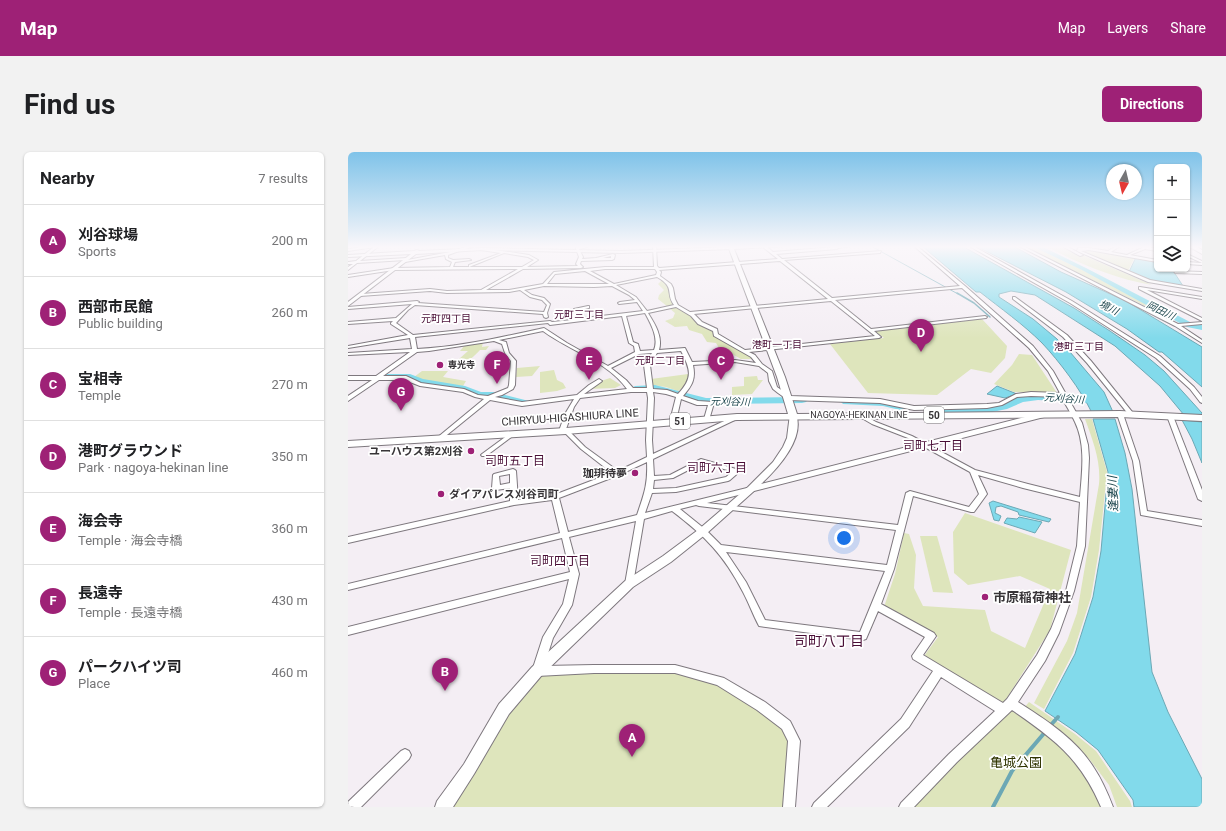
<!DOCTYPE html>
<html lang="en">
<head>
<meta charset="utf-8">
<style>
  :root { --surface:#fff; --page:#f2f2f2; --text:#202124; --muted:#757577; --line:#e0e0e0; --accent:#9e2176 }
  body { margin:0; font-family:Roboto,"Noto Sans JP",sans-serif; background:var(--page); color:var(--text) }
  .controls { position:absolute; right:12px; top:12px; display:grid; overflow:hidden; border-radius:6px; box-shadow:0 1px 3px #0004 }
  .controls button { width:36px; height:36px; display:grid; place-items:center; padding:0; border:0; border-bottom:1px solid var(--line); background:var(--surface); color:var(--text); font:20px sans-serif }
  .compass { position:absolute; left:758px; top:12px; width:36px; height:36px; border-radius:50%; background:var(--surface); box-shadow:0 1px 3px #0004; rotate:188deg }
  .you { position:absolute; left:496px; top:386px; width:14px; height:14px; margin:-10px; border:3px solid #fff; border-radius:50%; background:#1a73e8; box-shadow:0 0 0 6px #1a73e833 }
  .badge { display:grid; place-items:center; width:26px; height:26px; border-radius:50%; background:var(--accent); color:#fff; font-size:13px; font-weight:700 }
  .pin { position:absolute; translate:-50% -33px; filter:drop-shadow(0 1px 2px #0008) }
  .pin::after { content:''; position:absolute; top:21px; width:14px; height:12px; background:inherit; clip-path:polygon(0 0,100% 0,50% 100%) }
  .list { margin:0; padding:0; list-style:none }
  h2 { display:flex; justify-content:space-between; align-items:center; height:52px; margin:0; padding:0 16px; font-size:17px }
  h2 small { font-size:13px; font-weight:400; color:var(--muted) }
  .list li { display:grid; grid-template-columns:26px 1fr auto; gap:12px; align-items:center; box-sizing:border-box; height:72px; padding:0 16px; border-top:1px solid var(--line) }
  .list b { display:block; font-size:15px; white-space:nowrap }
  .list p { margin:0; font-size:13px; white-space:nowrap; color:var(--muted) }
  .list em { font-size:13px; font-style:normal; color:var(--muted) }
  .icon { flex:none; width:22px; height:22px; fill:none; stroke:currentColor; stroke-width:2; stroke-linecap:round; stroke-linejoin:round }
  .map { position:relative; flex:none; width:854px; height:655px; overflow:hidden; border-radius:6px }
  header { display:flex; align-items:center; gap:24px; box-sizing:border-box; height:56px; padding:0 20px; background:var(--accent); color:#fff }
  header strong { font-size:19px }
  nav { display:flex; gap:22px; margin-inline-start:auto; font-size:14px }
  .intro { display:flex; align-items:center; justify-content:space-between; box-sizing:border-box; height:96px; padding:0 24px }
  h1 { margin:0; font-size:28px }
  .button { padding:10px 18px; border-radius:6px; background:var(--accent); color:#fff; font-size:14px; font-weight:700 }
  main { display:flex; gap:24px; padding:0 24px }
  aside { flex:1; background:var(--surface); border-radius:6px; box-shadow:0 1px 3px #0004 }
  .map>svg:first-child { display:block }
  .green { fill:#dee5bc }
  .water { fill:#82daeb; stroke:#6ca8b5 }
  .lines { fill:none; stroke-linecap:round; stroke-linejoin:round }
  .stream-far2 { stroke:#6ca8b5; stroke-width:1 }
  .stream-far1 { stroke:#6ca8b5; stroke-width:1.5 }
  .stream { stroke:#6ca8b5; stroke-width:4 }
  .river { fill:#82daeb; fill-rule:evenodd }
  .minor-casing { stroke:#7e787e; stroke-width:2 }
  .tertiary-casing { stroke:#7e787e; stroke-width:2 }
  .primary-casing { stroke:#7e787e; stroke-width:2 }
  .trunk-casing { stroke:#7e787e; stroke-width:2 }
  .minor { fill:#fff; fill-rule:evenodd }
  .tertiary { fill:#fff; fill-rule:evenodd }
  .primary { fill:#fff; fill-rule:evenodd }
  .trunk { fill:#fff; fill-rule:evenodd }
  .poi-dot { fill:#9e2176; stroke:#fff; stroke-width:1.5 }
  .labels { text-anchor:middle; stroke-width:3.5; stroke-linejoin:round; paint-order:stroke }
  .far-poi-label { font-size:9px; font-weight:bold; fill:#373437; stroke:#fff; text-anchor:start }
  .far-street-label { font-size:9px; fill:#373437; stroke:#fff }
  .far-water-label { font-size:10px; font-style:italic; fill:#1f484f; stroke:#fff }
  .far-neighbourhood-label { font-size:10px; fill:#490e36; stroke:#fff }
  .shield { fill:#fff; stroke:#737173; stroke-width:1 }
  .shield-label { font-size:10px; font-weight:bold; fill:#373437 }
  .street-label { font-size:11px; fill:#373437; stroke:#fff }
  .poi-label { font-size:11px; font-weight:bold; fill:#373437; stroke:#fff; text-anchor:end }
  .neighbourhood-label { font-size:12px; fill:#490e36; stroke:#fff }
  .water-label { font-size:12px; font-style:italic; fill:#1f484f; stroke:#fff }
  .near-poi-label { font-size:13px; font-weight:bold; fill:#373437; stroke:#fff; text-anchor:start }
  .near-park-label { font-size:13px; fill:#2f3400; stroke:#fff }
  .near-neighbourhood-label { font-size:14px; fill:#490e36; stroke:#fff }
</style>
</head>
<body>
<header>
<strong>Map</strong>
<nav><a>Map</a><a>Layers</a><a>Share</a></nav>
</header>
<div class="intro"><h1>Find us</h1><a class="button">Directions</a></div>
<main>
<aside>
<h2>Nearby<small>7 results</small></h2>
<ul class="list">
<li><span class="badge">A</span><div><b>刈谷球場</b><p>Sports</p></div><em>200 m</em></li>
<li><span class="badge">B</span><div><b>西部市民館</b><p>Public building</p></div><em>260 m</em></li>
<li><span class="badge">C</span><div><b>宝相寺</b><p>Temple</p></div><em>270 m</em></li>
<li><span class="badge">D</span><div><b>港町グラウンド</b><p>Park · nagoya-hekinan line</p></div><em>350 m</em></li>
<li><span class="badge">E</span><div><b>海会寺</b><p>Temple · 海会寺橋</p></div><em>360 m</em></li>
<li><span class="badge">F</span><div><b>長遠寺</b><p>Temple · 長遠寺橋</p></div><em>430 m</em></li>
<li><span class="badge">G</span><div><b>パークハイツ司</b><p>Place</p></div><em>460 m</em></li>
</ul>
</aside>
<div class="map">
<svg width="854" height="655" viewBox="0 0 854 655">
  <rect width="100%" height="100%" fill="#f4eef4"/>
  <g class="green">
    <polygon points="675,94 685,94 745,123 828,169"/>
    <path d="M697 94 716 95 804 133C764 126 733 112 697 94Z"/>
    <polygon points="736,97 746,97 787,105 780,119 735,100"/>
    <polygon points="315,127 319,129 327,153 320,155 310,147 311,143 316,138 310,132"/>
    <polygon points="328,154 365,178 366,183 404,204 403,207 393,207 384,202 379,203 370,201 371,196 368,191 359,190 354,182 341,178 339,174 327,175 317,169 325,166 327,161 321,156"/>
    <polygon points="634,167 659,194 657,206 643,221 623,217 589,243 520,241 482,192 536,186 527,179"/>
    <path d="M135 190 134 195 141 194 138 198H132C124 207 113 216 101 216L120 199H112L117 193Z"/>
    <polygon points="671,202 684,203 709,241 666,240 646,232 664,213"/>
    <polygon points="192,214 184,224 168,225 169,216"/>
    <polygon points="206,218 209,228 215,231 218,236 209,239 192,241 192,220"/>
    <polygon points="74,219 100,219 95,225 118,229 115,234 77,229 66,225"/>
    <polygon points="340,222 341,224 339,233 330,239 318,235 305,233 303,227"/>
    <polygon points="409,224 410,228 415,228 404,242 384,243 384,235 396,234 396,225"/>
    <polygon points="262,226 273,233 267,236 240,237 253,229"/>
    <path d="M737 267H744L759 320 751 398 743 445 725 501 696 557 686 551 719 489 729 461 751 332C753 309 745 289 737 267Z"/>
    <polygon points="617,361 723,398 702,478 655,552 576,504 590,485 536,455 547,422 556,381 561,382 568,403 566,436 575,454 637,458 643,479 677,496 702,437 672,424 620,433 606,421 605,380"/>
    <polygon points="572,384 589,384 605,441 585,440"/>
    <polygon points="327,517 372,529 413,554 446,589 440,655 95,655 189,519"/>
    <polygon points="681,550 727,582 748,599 782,649 784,655 769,655 761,633 742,608 724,589 676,556"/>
    <polygon points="663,551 721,593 758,655 557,655"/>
  </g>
  <g class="water">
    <path d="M574 94H614L726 156 762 179 797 203 816 219 854 261V264L836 263 812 234 767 194 687 143 663 139 651 142V145L685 167 709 187 722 200 756 240 765 260 744 261C733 238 711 209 694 191 675 172 652 156 632 140H628Z"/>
    <polygon points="628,94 665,94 713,120 778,149 854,195 854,235 814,200 811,200 779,177 718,140"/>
    <polygon points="788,105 809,109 809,117 824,117 835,134 806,129 781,120"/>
    <polygon points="649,234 669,242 657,246 639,242"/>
    <polygon points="745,267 767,267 777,301 784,337 804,520 820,560 854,627 854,655 786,655 785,648 750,598 728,580 697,559 727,502 745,445 753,399 760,320"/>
    <polygon points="834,268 854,270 854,311 844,287"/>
    <polygon points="645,349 703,367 701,370 671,363 670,360 653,354 648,355 647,361 653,364 651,369 646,368 641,351"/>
    <polygon points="671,365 694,370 687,381 656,371 659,366 669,367"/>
  </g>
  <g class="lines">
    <g class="stream-far2">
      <polyline points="304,94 304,97"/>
      <polyline points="523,94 610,142"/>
    </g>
    <polyline class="stream-far1" points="609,141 626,151 642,165"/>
    <g class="stream">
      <polyline points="701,575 710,565"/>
      <polyline points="645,655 664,619 698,579"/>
    </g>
    <g class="river">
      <polygon points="684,94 693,94 738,116 844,171 854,172 854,178 839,175 734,118"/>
      <polygon points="40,222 62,222 75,227 117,234 133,240 145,240 181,249 183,251 181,253 177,254 145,246 131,246 114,240 72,233 60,228 36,227 35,225 36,223"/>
      <polygon points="307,233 358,246 454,245 458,246 460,248 458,250 454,251 358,252 307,239 287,240 282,237 287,234"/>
      <polygon points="690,242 744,245 748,246 750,248 748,250 744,251 690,248 675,250 659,257 644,260 584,260 580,259 578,257 580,255 584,254 644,254 652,252 669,245"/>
      <polygon points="499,247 535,248 556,253 558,255 556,257 552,258 535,254 495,252 493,250 495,248"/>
    </g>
    <g class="minor-casing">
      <g id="minor">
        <path d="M21 94H31L12 109 58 106 59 108 102 100 120 94H125L100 103V106L105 108 121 107 123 108 107 110 105 115H174L186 108 180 105 156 101 121 115V113L153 101 133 98 134 96 181 103 190 108 179 115 230 114 228 112 231 105 227 94 239 95 231 97 235 105 234 107 248 106 265 102 267 103 266 107 264 108 233 109 232 112 235 115 233 116 175 117 138 138H161L195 132 206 120 257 115H306L305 94H308L309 114 311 116 430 107 416 96V94H418L425 100 487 95V94H504L490 96 489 97 428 102 434 107 533 99 532 101 436 108 484 146 612 134 566 94H569L617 134 685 194 705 219 734 271 740 293 741 306 737 394 726 439 711 481 697 509 670 550C698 568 728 587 746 616 754 628 760 642 765 655H753C732 606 706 587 664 558L609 610 566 655H551L553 651 601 602 647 559 593 525 561 575 479 655H464L466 651 553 567 585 519 565 507 564 504 577 485 530 459 518 487 515 488 411 474C405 463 401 451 395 440 376 403 357 384 324 359L296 367 285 432 284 434 281 435 278 434 277 432 288 369 221 385 231 422 224 453 205 486 196 514 246 513H327L376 526 417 550 442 569 452 589 447 655H435L440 589 434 577 409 558 369 533 327 521H246L189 524 185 522 184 519 195 485 215 452 221 427 0 483V475L222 420 214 386 0 438V432L212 381 204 348 166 353 0 391V385L162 349V336L148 338 144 336 145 323 146 322 165 317 167 318 168 319 170 348 206 343 264 321 233 297 216 280H212L211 279 217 262 226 247 174 254 142 248 94 287 92 288 89 286 90 285 136 247 127 245 115 240 72 234 57 228H31L0 249V244L24 228H0V224H28L62 200 0 203V201L64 197 62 186 0 196V194L60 183 43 172V171L45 169 0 172V170L48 166 64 152 0 157V155L69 149 71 150 70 151 196 160 199 153 194 148 182 145 172 138 161 140 99 141 82 139 12 144V142H13L82 137 99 139 133 138 170 117 46 118 0 125V123L46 116 102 115 104 110 98 107 97 103 57 110 55 109 57 108 9 111 0 118V115L5 112H0V110L8 109 26 95 0 99V97ZM263 104V106H255ZM432 109 480 147 342 160 330 153 327 147 325 136 323 132 312 124 313 120 311 118ZM257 117H307L309 120 308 123 266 132 242 119ZM237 119 261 132H199L207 122ZM309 125C328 136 317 141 326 153L299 159 288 145 268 133ZM196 134 246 135 264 134 281 143 287 148 272 150 270 151 271 152 289 150 295 159 228 167 229 159 241 156V154H240L226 157 224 168 204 170 202 169 65 183 48 171 60 158 67 153 195 162 196 165 198 166 200 165 199 161 202 152 196 146 184 143 176 138ZM614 136 681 196 700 219 712 241 683 240 668 242 651 251 639 252 566 254 532 247 442 244 429 235 424 219 414 212 407 203 401 200 531 186 533 185 526 179 638 166 639 165 637 164 523 177 487 148ZM483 149 527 184 397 198 370 182 369 177 354 170 346 162ZM328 155 343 164 350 172 365 179 366 184 403 205 408 211 387 208 344 210 337 196 311 198C315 185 307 172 300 161ZM297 161C303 172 311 186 306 198L292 199 290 192 285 190 278 164ZM274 164 281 191 286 194 287 200 260 214 219 191 196 176C154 185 112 195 69 197L67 185 200 171 202 173ZM195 179C222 199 259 209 279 237L236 242 253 230 254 229 251 227 241 233 229 243 174 250 147 245 154 243 165 237 167 233 168 209 161 201 158 190 151 188ZM146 189 154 192 157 201 163 209 161 233 160 236 140 244 130 243 116 237 73 231 58 224H35L69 200 81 199ZM333 199C343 218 345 226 330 242L319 238 305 237 302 213 309 201ZM304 201 296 213 299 236H285L278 228 263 216 291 202ZM387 210 411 214 420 221 421 229 425 237 430 241 440 248 532 251 566 258 639 256 654 253 669 245 683 244 713 245C718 253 723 261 727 270 738 293 734 320 732 345L680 332 627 318 564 284 528 270 514 262 512 263V265L524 272 560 286 622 320 631 342 621 355 562 339 558 341 550 373 359 351 406 339 407 337 403 335 297 361 304 341 328 340 380 329 382 328 390 321 388 317 353 307 322 323 306 324 305 307 391 266V264H387L305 302 304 288 306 246 305 240 318 242 328 245 322 269 323 270 325 271 328 269 333 247 349 253H360L356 267 357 268H361L366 251 365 250 350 249 335 244C344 234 348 227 345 213ZM283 240H299L300 246 298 288 299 305 270 319 237 295 220 278 218 277 226 255 232 246ZM299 310C300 333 296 342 289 363L220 380 211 346 271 323ZM354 311 383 319V321L378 325 328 336 305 337 306 328 325 326ZM162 322V331L152 333 151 324ZM630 323 675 336 732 350 729 394 718 439 703 477 689 503 659 547 655 551 575 503 586 487 588 484 586 481 533 452 546 417 565 344 623 360H626L639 342ZM348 353 351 354 548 378 539 413 373 393 358 378 332 357ZM378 400 537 419 512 480 417 468 398 430Z"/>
        <polygon points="621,94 625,94 724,149 812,204 846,235 854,245 854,251 852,250 842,237 808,206 722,151"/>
        <polygon points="671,94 675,94 830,172 854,170 854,172 833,174 854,188 854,191 827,174"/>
        <polygon points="714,94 718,94 735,103 732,104"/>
        <polygon points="768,94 772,94 763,100 779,103 798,94 809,97 809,99 797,97 782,103 809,108 809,110 741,98 733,99 802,128 854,137 854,139 800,130 729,99 730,96 741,96 760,99"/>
        <polygon points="839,102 854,109 854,111 839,104"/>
        <polygon points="839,110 854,111 854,113 839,112"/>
        <polygon points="826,119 854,120 854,122 827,121"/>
        <polygon points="792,135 854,145 854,147 799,138 854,166 854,169 791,137 791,135"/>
        <polygon points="665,145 667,145 719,183 743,209 785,261 785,263 781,263 739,211 715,185 665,147"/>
        <polygon points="772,260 775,262 791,309 799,359 854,368 854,374 793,363 785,309 769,262"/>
        <polygon points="822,262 825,264 854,338 854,349 850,347 819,264"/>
        <polygon points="164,280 167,282 166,283 138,304 134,304 133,303 134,302"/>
        <polygon points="57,597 61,599 63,603 61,607 13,655 0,655 0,650 53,599"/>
      </g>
    </g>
    <g class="tertiary-casing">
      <g id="tertiary">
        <polygon points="383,95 384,97 273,101 134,98 68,102 0,154 0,150 63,102 0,105 0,103 66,99 69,98 71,99 134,96 273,99"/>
        <path d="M693 261H696V265L406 339 358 382 323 410 285 435 194 523 161 562 126 622 105 655H87L89 649 116 612 151 552 184 515 277 429 315 404 350 378 400 335 425 310 435 295 439 286 442 262H448C457 287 429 317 413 332Z"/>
      </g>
    </g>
    <g class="primary-casing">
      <polygon id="primary" points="380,94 441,94 386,97 437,225 449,262 772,259 854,263 854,269 772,265 389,268 218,282 0,295 0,289 218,276 389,262 440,262 429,225"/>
    </g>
    <g class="trunk-casing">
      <polygon id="trunk" points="840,94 847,94 854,98 854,102"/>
    </g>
    <use href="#minor" class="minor"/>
    <use href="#tertiary" class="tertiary"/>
    <use href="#primary" class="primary"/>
    <use href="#trunk" class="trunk"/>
  </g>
  <linearGradient id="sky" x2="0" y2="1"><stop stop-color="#7fc3e9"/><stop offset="0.51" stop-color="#faf7fa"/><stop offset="1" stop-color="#faf7fa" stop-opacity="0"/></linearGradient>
  <rect width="854" height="186" fill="url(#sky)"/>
  <g class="poi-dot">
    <circle cx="92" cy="213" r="4"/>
    <circle cx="123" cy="299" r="4"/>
    <circle cx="287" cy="321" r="4"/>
    <circle cx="93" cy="342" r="4"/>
    <circle cx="637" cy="445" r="4"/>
  </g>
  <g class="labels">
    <g class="far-poi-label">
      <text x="100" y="216">専光寺</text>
    </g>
    <g class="far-street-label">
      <text x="511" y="266">NAGOYA-HEKINAN LINE</text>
    </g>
    <g class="far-water-label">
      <text transform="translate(761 155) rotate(27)" y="4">境川</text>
      <text transform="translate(813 158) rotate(26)" y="4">岡田川</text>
      <text transform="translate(716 246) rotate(4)" y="4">元刈谷川</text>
      <text transform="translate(382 249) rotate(1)" y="4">元刈谷川</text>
    </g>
    <g class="far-neighbourhood-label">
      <text x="231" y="166">元町三丁目</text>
      <text x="98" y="170">元町四丁目</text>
      <text x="429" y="196">港町一丁目</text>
      <text x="731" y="198">港町三丁目</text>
      <text x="312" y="212">元町二丁目</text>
    </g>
    <g class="shield">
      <rect x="576" y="255" width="20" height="16" rx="3"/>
      <rect x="322" y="261" width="20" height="16" rx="3"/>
    </g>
    <g class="shield-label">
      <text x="586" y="267">50</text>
      <text x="332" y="273">51</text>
    </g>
    <g class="street-label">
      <text transform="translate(222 265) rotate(-4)" y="4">CHIRYUU-HIGASHIURA LINE</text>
    </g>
    <g class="poi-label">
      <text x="115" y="303">ユーハウス第2刈谷</text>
      <text x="279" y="325">珈琲待夢</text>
      <text x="101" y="346" text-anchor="start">ダイアパレス刈谷司町</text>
    </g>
    <g class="neighbourhood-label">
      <text x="585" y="298">司町七丁目</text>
      <text x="167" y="313">司町五丁目</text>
      <text x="369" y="320">司町六丁目</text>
      <text x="212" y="413">司町四丁目</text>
    </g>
    <g class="water-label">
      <text transform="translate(765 342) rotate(-92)" y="4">逢妻川</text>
    </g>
    <g class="near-poi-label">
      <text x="645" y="450">市原稲荷神社</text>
    </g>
    <g class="near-park-label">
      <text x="668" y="615">亀城公園</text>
    </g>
    <g class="near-neighbourhood-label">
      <text x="481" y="494">司町八丁目</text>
    </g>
  </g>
</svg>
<div class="controls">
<button>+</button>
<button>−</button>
<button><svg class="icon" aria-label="layers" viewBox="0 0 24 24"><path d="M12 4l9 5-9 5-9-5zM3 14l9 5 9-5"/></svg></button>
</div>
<svg class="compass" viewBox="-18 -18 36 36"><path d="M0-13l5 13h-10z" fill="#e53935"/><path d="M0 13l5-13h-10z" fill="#757577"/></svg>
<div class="you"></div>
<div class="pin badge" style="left:284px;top:605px">A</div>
<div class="pin badge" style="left:97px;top:539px">B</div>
<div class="pin badge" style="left:373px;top:228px">C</div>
<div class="pin badge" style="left:573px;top:200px">D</div>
<div class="pin badge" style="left:241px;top:228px">E</div>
<div class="pin badge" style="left:149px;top:232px">F</div>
<div class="pin badge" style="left:53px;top:259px">G</div>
</div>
</main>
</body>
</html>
